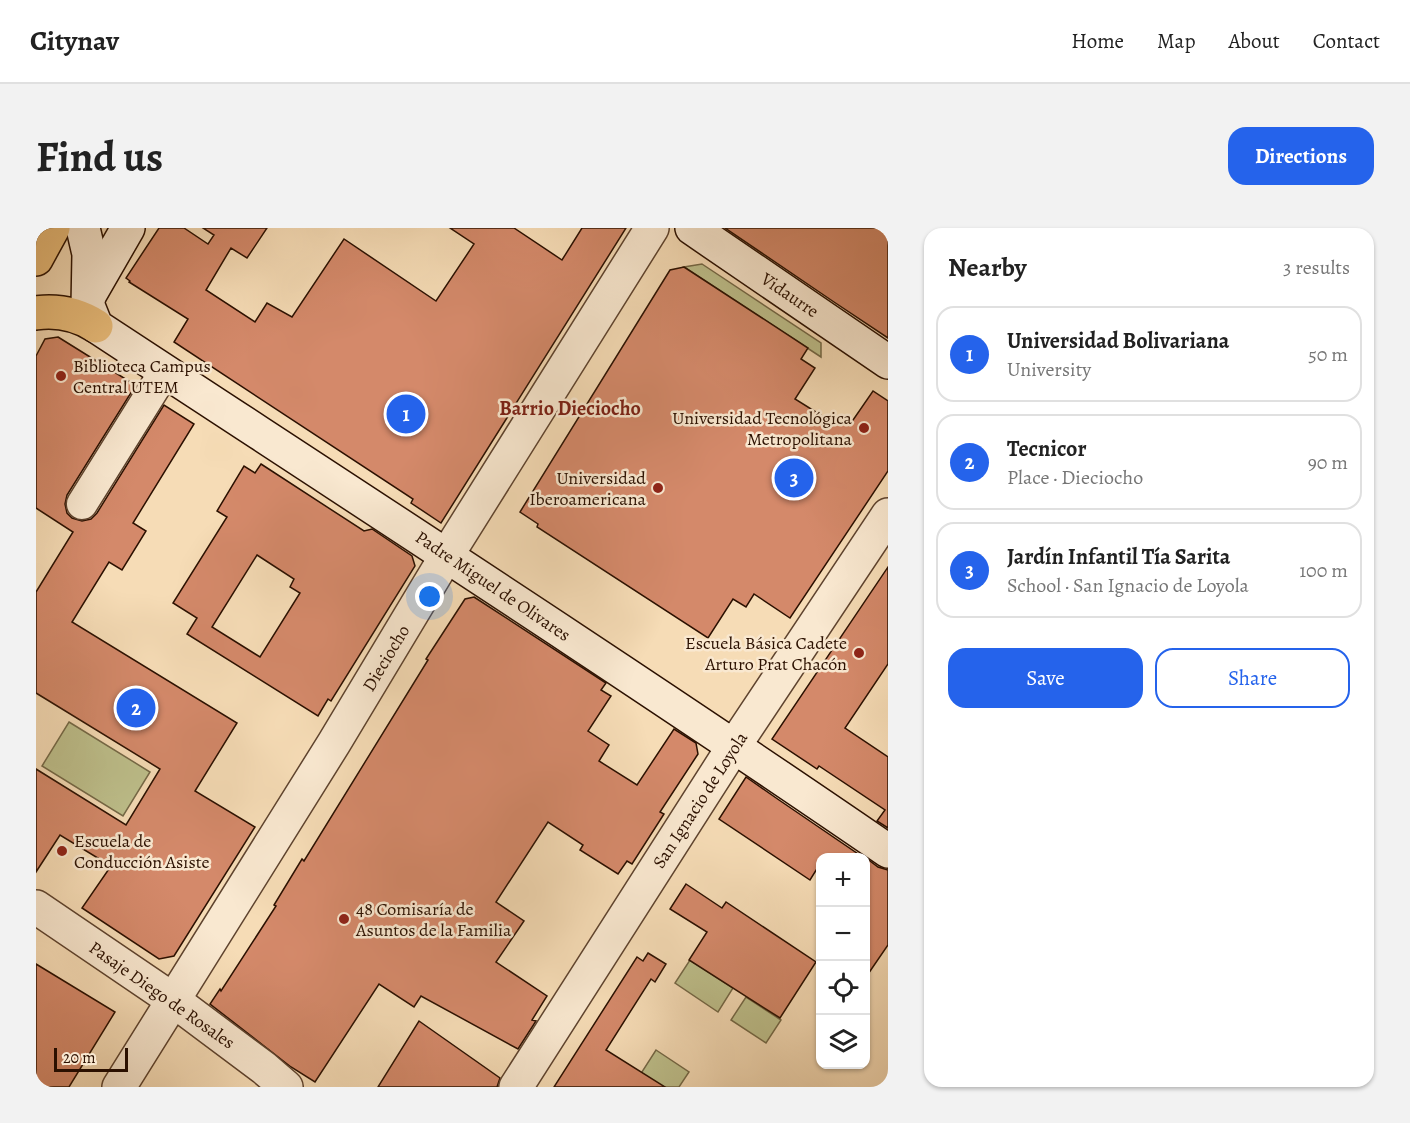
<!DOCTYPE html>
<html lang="en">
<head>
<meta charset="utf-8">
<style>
  :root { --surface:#fff; --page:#f2f2f2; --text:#222; --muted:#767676; --line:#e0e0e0; --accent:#2563eb }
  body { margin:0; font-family:Alegreya,serif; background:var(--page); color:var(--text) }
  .controls { position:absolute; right:18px; bottom:18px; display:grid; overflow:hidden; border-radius:12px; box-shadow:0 2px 4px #0004 }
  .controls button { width:54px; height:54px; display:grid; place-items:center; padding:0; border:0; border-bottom:2px solid var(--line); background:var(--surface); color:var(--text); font:30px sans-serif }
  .scale { position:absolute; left:18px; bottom:15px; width:74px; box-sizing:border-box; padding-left:6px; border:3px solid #2b1000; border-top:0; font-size:16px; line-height:21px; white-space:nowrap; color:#2b1000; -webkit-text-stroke:4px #f9e8d0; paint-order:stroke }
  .you { position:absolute; left:394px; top:369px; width:21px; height:21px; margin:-15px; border:4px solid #fff; border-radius:50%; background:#1a73e8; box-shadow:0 0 0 9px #1a73e833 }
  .badge { display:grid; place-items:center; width:39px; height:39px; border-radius:50%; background:var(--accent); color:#fff; font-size:20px; font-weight:700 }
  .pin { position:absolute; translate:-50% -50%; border:3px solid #fff; box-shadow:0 2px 6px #0006 }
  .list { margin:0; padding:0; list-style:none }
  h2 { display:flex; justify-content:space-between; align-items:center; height:78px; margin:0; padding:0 24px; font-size:26px }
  h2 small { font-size:20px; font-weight:400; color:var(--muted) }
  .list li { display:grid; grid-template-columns:39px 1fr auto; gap:18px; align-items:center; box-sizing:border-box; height:96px; margin:0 12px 12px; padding:0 12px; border:2px solid var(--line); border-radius:18px }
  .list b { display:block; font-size:22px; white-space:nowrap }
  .list p { margin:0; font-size:20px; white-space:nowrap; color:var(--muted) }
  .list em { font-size:20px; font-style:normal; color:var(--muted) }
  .actions { display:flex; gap:12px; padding:18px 24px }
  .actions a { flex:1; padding:14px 0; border:2px solid var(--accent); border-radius:18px; text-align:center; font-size:21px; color:var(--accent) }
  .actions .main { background:var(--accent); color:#fff }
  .icon { flex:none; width:33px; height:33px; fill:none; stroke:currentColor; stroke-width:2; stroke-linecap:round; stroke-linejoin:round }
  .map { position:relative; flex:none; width:852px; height:859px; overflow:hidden; border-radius:18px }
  header { display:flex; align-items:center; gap:36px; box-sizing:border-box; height:84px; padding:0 30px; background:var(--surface); border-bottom:2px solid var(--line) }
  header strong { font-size:28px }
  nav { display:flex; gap:33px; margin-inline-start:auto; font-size:21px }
  .intro { display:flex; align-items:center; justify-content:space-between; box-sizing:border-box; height:144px; padding:0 36px }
  h1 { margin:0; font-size:42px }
  .button { padding:15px 27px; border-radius:18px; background:var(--accent); color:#fff; font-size:21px; font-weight:700 }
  main { display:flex; gap:36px; padding:0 36px }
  aside { flex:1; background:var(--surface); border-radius:18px; box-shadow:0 2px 4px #0004 }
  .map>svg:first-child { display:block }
  .green { fill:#bec08c; stroke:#746846; stroke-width:1.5 }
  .building { fill:#d4896a; stroke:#2b1000; stroke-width:1.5; fill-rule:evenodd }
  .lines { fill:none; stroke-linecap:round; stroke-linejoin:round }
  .minor-casing { stroke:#5e432e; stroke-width:33 }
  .tertiary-casing { stroke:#5e432e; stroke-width:36 }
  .secondary-casing { stroke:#2b1000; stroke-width:36 }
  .primary-casing { stroke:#2b1000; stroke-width:36 }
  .minor { stroke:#f9e8d0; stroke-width:30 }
  .tertiary { stroke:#f9e8d0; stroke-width:33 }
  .secondary { stroke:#f9e8d0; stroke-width:33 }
  .primary { stroke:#ebbe7b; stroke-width:33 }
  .poi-dot { fill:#8f2418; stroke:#f9e8d0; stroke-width:2 }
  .labels { text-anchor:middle; stroke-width:5; stroke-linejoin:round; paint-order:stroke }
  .street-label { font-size:18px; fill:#2b1000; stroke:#f9e8d0 }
  .poi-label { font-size:18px; fill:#2b1000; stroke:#f9e8d0; text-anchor:start }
  .neighbourhood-label { font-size:20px; font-weight:bold; fill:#7a1f14; stroke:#f9e8d0 }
</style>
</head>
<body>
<header>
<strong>Citynav</strong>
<nav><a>Home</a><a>Map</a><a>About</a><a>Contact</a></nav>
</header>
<div class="intro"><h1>Find us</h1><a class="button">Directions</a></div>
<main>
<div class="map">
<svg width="852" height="859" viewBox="0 0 852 859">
  <rect width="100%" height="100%" fill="#f6dcb6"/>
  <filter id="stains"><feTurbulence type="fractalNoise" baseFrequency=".00333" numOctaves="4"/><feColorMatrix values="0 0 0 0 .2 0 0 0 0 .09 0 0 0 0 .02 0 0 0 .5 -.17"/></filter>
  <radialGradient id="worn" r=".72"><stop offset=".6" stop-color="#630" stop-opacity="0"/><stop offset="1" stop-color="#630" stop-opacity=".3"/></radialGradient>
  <g class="green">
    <polygon points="666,36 785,115 785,129 648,39"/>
    <polygon points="33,494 114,544 87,588 6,538"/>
    <polygon points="654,732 697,760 682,784 639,755"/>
    <polygon points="710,769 745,792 730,815 695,792"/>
    <polygon points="620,822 653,844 643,859 628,859 602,850"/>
  </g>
  <g class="building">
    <polygon points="123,0 148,0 172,16 178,7 167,0 231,0 211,30 195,20 170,62 219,94 231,75 256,89 308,11 400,73 438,16 414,0 478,0 526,32 546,0 590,0 405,295 375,275 377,271 138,114 152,91 93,54 94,53 90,50"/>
    <polygon points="689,0 852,0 852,110 798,74"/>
    <polygon points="648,39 772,120 765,131 779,140 759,171 799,196 804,188 815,195 837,163 852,173 852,243 754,390 718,366 710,379 697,371 672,410 501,299 502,296 484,284 634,42"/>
    <polygon points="22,109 96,155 98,160 31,267 29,276 31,285 36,290 46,293 55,291 61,285 128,177 158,196 97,295 110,303 86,342 73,334 36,394 201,495 159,563 219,599 138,728 123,731 46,680 75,638 24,607 0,644 0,541 90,597 124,541 0,465 0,364 37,304 0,280 0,128 9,111"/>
    <path d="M225 236 328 303 336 301 376 328 379 338 295 473 292 471 282 488 151 406 161 390 137 375 191 289 181 283 208 238 219 245ZM221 327 258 351 254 359 264 365 224 429 176 399Z"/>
    <polygon points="852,339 852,436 809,500 852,529 852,600 841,593 849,582 783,538 781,541 736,511"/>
    <polygon points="438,369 570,455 565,462 575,468 552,503 573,517 563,533 601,557 638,501 660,515 662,526 624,584 628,586 596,636 591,633 582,646 544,622 547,617 512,594 460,674 488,693 460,734 511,768 496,792 500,793 482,821 385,768 378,779 343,756 279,854 255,839 174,776 184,761 185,763 240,678 238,677 266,631 268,633 392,432 390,431 429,371"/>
    <polygon points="710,549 743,572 828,630 784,630 784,636 774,652 683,591"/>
    <polygon points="830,630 842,639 852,642 852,717 830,749"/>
    <polygon points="650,656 686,680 690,674 780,734 744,790 653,732 671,704 634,681"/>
    <polygon points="612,725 630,736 619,754 615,751 570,822 629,859 518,859 601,729 607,733"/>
    <polygon points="0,736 79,784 33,859 0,859"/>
    <polygon points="383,793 464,850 461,859 342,859"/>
  </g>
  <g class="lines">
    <g class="minor-casing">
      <polyline id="minor" points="46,276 129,143"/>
    </g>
    <g class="tertiary-casing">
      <g id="tertiary">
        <polyline points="0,679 137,772 228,840 250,859"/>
        <polyline points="83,859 298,515 411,327 616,0"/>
        <polyline points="480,859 698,518 852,287"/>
      </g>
    </g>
    <g class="secondary-casing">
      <g id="secondary">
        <path d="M47 0 53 26 52 78 60 98C325 272 591 444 852 623"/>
        <polyline points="656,0 852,134"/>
        <polyline points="54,66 92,0"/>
      </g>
    </g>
    <g class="primary-casing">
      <g id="primary">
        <polyline points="0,31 17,0"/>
        <path d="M0 85C22 82 41 86 60 98"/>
      </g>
    </g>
    <use href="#minor" class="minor"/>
    <use href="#tertiary" class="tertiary"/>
    <use href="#secondary" class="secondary"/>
    <use href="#primary" class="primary"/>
  </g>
  <g class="poi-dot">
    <circle cx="25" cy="148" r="6"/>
    <circle cx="828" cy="200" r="6"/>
    <circle cx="622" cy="260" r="6"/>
    <circle cx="823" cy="425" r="6"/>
    <circle cx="26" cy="623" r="6"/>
    <circle cx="308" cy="691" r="6"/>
  </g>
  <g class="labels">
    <g class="street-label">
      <text transform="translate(754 67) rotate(34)" y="6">Vidaurre</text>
      <text transform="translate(457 358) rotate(34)" y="6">Padre Miguel de Olivares</text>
      <text transform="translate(350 430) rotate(-59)" y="6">Dieciocho</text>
      <text transform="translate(664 572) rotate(-57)" y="6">San Ignacio de Loyola</text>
      <text transform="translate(126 767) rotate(35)" y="6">Pasaje Diego de Rosales</text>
    </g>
    <g class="poi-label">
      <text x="37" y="144">Biblioteca Campus<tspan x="37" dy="21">Central UTEM</tspan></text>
      <text x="816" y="196" text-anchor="end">Universidad Tecnológica<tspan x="816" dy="21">Metropolitana</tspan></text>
      <text x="610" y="256" text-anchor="end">Universidad<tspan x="610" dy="21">Iberoamericana</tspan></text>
      <text x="811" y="421" text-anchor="end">Escuela Básica Cadete<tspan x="811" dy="21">Arturo Prat Chacón</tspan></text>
      <text x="38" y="619">Escuela de<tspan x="38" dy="21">Conducción Asiste</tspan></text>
      <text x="320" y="687">48 Comisaría de<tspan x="320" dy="21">Asuntos de la Familia</tspan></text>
    </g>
    <g class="neighbourhood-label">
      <text x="534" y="187">Barrio Dieciocho</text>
    </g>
  </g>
  <rect width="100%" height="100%" filter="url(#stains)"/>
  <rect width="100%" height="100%" fill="url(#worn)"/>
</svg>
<div class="controls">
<button>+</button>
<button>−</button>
<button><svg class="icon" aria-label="locate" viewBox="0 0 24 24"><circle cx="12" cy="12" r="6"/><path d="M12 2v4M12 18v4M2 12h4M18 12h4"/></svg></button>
<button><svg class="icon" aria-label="layers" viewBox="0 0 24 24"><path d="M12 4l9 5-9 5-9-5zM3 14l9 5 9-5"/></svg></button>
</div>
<div class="scale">20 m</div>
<div class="you"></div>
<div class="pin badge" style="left:370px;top:186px">1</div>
<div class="pin badge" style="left:100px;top:480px">2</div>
<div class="pin badge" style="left:758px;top:250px">3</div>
</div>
<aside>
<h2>Nearby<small>3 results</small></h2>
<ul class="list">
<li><span class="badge">1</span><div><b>Universidad Bolivariana</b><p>University</p></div><em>50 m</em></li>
<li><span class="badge">2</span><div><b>Tecnicor</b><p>Place · Dieciocho</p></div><em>90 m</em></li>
<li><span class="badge">3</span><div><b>Jardín Infantil Tía Sarita</b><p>School · San Ignacio de Loyola</p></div><em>100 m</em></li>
</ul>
<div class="actions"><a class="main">Save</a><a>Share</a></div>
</aside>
</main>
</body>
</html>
